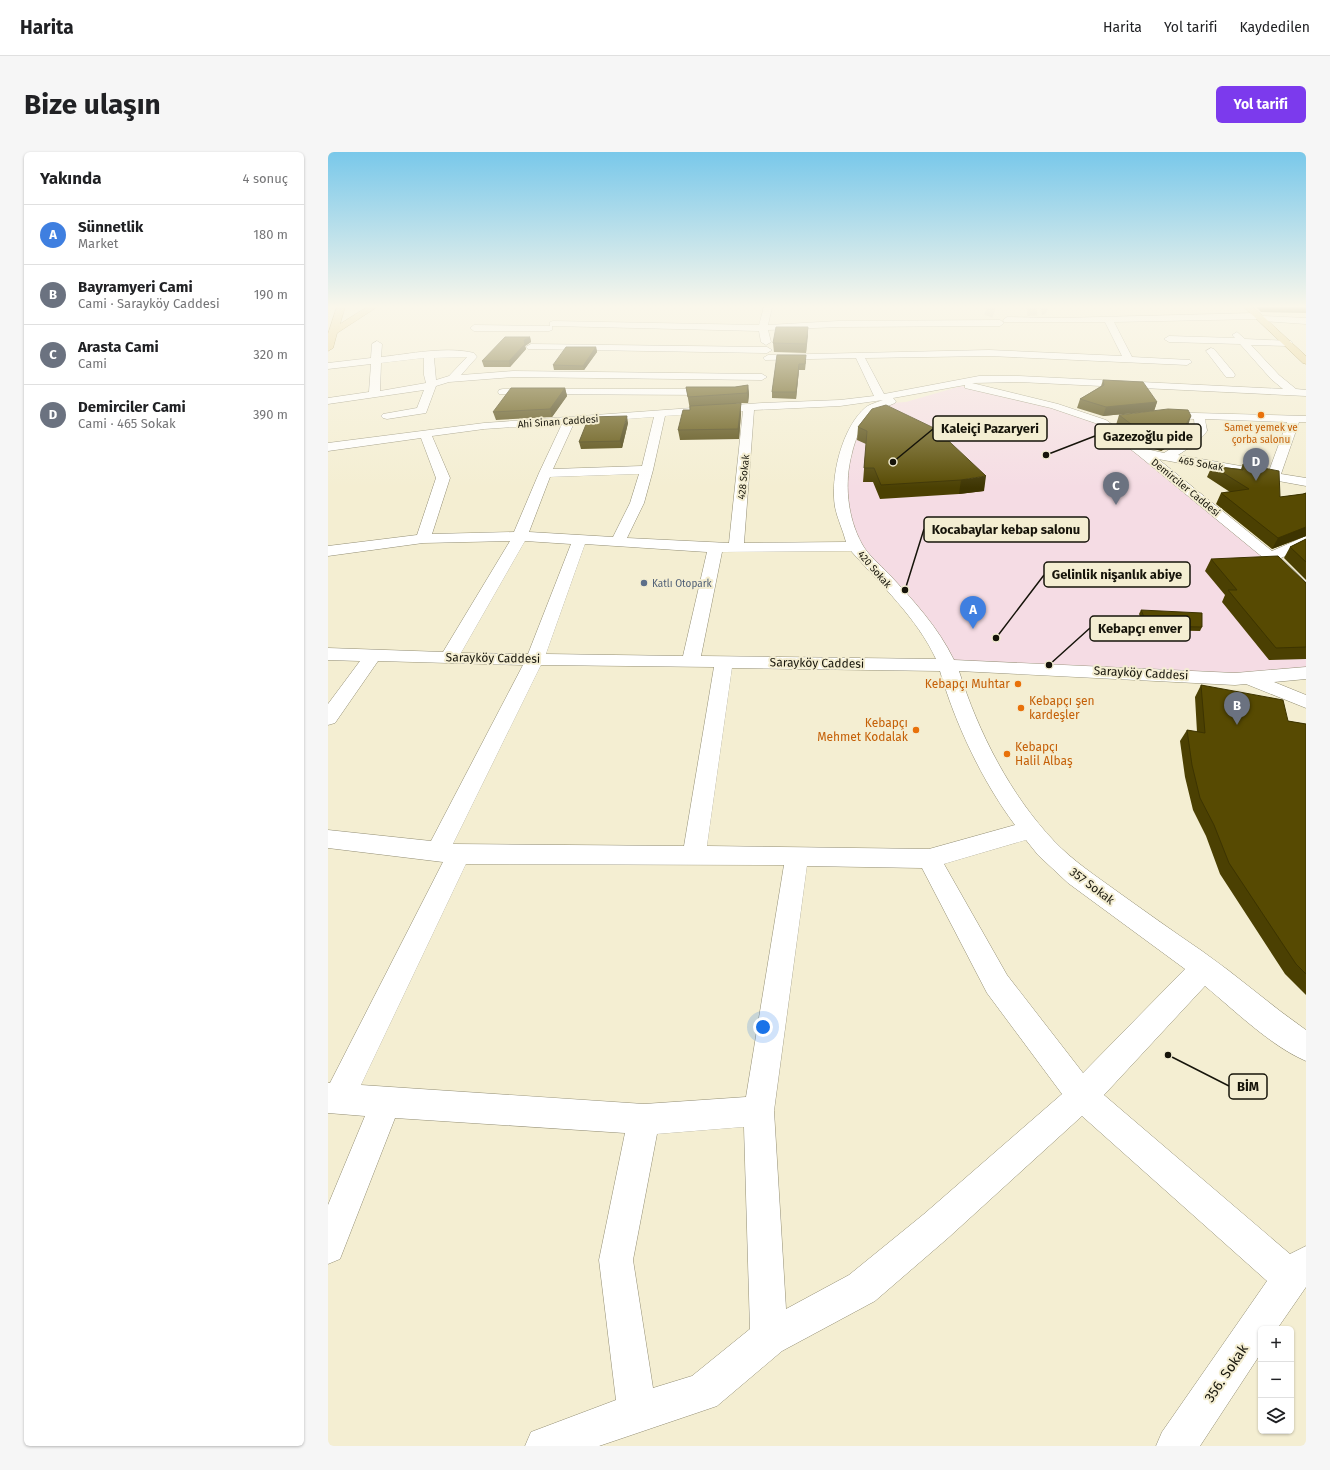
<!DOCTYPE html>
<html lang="tr">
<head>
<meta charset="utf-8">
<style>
  :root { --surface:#fff; --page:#f6f6f6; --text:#202124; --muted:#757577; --line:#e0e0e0; --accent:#7c3aed }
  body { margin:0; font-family:"Fira Sans",sans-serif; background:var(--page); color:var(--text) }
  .controls { position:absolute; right:12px; bottom:12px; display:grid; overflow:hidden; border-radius:6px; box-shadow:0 1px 3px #0004 }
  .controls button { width:36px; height:36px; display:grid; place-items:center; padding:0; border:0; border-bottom:1px solid var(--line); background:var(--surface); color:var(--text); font:20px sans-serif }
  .you { position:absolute; left:435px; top:875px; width:14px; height:14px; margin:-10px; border:3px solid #fff; border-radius:50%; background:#1a73e8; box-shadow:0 0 0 6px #1a73e833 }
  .badge { display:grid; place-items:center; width:26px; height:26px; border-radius:50%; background:var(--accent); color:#fff; font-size:13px; font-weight:700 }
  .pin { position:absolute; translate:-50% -33px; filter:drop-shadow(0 1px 2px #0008) }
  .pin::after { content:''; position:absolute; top:21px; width:14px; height:12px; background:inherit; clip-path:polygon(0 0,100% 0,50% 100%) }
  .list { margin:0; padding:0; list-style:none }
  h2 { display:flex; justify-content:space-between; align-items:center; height:52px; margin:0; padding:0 16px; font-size:17px }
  h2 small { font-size:13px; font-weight:400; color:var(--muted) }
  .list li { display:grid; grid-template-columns:26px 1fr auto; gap:12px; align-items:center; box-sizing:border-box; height:60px; padding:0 16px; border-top:1px solid var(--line) }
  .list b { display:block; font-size:15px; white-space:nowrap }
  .list p { margin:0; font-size:13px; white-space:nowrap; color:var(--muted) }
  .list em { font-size:13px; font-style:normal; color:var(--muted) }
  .icon { flex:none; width:22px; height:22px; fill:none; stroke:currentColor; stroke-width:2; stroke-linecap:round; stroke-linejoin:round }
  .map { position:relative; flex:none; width:978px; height:1294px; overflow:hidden; border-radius:6px }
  header { display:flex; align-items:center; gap:24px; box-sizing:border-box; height:56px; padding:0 20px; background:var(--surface); border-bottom:1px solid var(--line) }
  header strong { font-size:19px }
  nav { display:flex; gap:22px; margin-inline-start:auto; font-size:14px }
  .intro { display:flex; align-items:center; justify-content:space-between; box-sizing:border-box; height:96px; padding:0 24px }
  h1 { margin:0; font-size:28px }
  .button { padding:10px 18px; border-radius:6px; background:var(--accent); color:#fff; font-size:14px; font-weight:700 }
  main { display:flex; gap:24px; padding:0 24px }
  aside { flex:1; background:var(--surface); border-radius:6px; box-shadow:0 1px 3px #0004 }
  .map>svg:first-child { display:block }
  .commercial { fill:#f5dce4 }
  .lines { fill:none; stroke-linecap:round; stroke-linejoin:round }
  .minor-tunnel { stroke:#d3cdb4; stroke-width:10; stroke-dasharray:10 4.5; stroke-linecap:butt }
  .minor-casing { stroke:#938e74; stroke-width:1 }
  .major-casing { stroke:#937b2f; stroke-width:1 }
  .minor { fill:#fff; fill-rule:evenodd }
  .major { fill:#e7d18e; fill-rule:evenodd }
  .wall { fill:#4b4002 }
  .shaded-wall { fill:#3d3401 }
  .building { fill:#574a02; stroke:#3d3401 }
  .food-dot { fill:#e8710a; stroke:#f4eed2; stroke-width:1.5 }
  .service-dot { fill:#5c6f8a; stroke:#f4eed2; stroke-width:1.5 }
  .labels { text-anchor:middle; stroke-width:4; stroke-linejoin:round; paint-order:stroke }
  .far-street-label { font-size:10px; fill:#16140a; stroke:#f4eed2 }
  .far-food-label { font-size:10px; fill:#c56008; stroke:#f4eed2 }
  .far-service-label { font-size:10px; fill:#4e5e75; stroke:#f4eed2; text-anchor:start }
  .street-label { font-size:12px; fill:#16140a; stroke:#f4eed2 }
  .food-label { font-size:12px; fill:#c56008; stroke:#f4eed2; text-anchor:end }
  .near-street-label { font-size:14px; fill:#16140a; stroke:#f4eed2 }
  .leader { fill:none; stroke:#16140a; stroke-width:1.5 }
  .callout-dot { fill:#16140a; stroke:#f4eed2; stroke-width:1.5 }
  .callout { fill:#f4eed2; stroke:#16140a; stroke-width:1.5 }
  .callout-label { font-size:13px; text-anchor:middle; font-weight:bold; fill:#16140a }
</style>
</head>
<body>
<header>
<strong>Harita</strong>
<nav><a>Harita</a><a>Yol tarifi</a><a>Kaydedilen</a></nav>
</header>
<div class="intro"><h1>Bize ulaşın</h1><a class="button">Yol tarifi</a></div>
<main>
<aside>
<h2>Yakında<small>4 sonuç</small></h2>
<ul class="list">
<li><span class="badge" style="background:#3f7fe0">A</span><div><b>Sünnetlik</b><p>Market</p></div><em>180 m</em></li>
<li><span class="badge" style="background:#6b7280">B</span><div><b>Bayramyeri Cami</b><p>Cami · Sarayköy Caddesi</p></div><em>190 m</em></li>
<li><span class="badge" style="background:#6b7280">C</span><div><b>Arasta Cami</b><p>Cami</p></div><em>320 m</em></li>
<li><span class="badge" style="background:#6b7280">D</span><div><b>Demirciler Cami</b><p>Cami · 465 Sokak</p></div><em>390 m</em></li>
</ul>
</aside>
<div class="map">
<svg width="978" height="1294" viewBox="0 0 978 1294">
  <rect width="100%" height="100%" fill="#f4eed2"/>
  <polygon class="commercial" points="633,234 726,254 774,270 978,439 978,521 907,527 626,510 527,394 515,311 530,272 563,251 578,250"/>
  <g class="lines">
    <g class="minor-tunnel">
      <polyline points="658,158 666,161"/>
      <polyline points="699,159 714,158 716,155"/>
    </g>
    <g class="minor-casing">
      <g id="minor">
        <polygon points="436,155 444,155 440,173 510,169 672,168 676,171 672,174 510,175 440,178 443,190 438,193 433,190 431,179 224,174 224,178 221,179 146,179 142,176 146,173 222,174 222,170 225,169 431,173"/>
        <path d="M931 161 935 164 978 166V172L934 169 930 167 786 170 804 205 862 208 864 210 859 213 661 204 537 206 556 242 651 224H691L955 237 943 227 912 192 841 190 836 187 841 184 907 186 904 183 909 180 917 187 963 189 965 191 960 194 923 193 951 223 968 237 978 238V244L691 230 644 231 730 252 778 268 818 297 836 301 858 287 867 278 866 267 833 265 827 262 829 260 978 264V270H971L953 322 978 326V334L830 307 944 399 978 384V394L953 406 978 430V444L972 442 938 408 810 303 770 272 723 256 637 236V233L565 246 568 249 567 251C561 254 553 256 547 259 535 266 527 288 524 301 516 330 519 365 534 392 540 403 552 413 560 421 585 448 610 475 626 508L907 521 978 515V527L946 530 978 543V556L918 532 907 533 631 519C650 580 683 644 726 689 745 709 768 724 790 740 818 760 846 780 874 799 910 824 942 853 978 878V909C944 895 906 858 877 834L776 943 962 1102 978 1094V1135L949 1177H933V1201L872 1294H828L834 1280 939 1129 754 964 620 1086 547 1149 454 1199 389 1254 271 1294H197L203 1280 288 1248 271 1108 297 981 67 966 12 1107 0 1112V1053L37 964 0 961V931H2L115 710 0 696V678L103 689 195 513 50 509 7 571 0 573V552L32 509 0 508V496L115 500 182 389 95 391 0 404V394L89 383 108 326 93 286 0 299V291L156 271 434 251 512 248 546 244 528 206 437 208 435 206 440 203 661 198 794 204 777 170H676L675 168 679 165 733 166ZM555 248C550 250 542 252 538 255 514 275 502 325 507 355 509 366 515 378 518 390L416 391 426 258 512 254ZM415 259 401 391 299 386 316 351 325 318 337 264ZM326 265 314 314 225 317 246 271ZM877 267 959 270 941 319 850 303C861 296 871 290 879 279ZM234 272 211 321 186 380 104 382 122 326 104 284 156 277ZM311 322 302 351 285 385 201 380 222 325ZM197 389 243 392 200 502 133 501ZM257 392 379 400 355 504 218 502ZM523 399C553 433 589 466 608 507L373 504 394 400ZM213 513 386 515 356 694 125 692ZM404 516 612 519C627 571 654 629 687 673L601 697 379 694ZM698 688 710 703 740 731 857 817 755 921 679 823 616 712ZM138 712 456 713 418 945 316 952 33 933ZM479 714 594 716 659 841 734 942 596 1062 521 1123 458 1157 446 959ZM416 975 422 1177 364 1224 325 1236 305 1108 329 982Z"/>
        <path d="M49 189 54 192 53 205C81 202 119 194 146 201L149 205 133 223 185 219 434 222 439 225 434 228 185 225 121 230 108 234 98 261 59 267 55 266 53 264 55 262 89 256 96 238 0 252V246L41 240 43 212 0 217V211L43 206 44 192ZM139 205 121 224 108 228 106 206ZM96 206V223L98 231 52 239 53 211Z"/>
        <polygon points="203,192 439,195 444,198 439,201 200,197 198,195"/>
        <polygon points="883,196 886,197 906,221 907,223 906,225 898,225 878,199"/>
        <polygon points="175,237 390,237 395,240 390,243 171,242 170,240 171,238"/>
      </g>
    </g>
    <g class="major-casing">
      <g id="major">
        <polygon points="9,155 17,155 12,172 39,155 49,155 9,181 5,196 0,199 0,182"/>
        <polygon points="916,155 925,155 978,204 978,212 975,211"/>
      </g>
    </g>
    <use href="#minor" class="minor"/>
    <use href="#major" class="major"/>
  </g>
  <g class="wall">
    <polygon points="928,155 978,155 978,161 933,160"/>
    <polygon points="480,175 478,201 446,200 445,191"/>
    <polygon points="202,185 203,190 197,194 198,197 182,215 156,215 154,209"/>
    <polygon points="268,195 269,200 256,218 226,218 225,213"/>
    <polygon points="449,203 478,209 477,218 471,218 468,247 444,246 444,240"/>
    <polygon points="775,228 829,250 826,259 775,264 749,256 752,247 773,234"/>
    <polygon points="420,233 421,242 420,251 408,251 413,261 411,287 352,288 350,278 362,258 358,235 407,235"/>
    <polygon points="237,236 239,244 224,265 168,268 165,260"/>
    <polygon points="544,257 656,339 631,342 552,347 545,330 535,330 538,292 529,288 530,275"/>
    <polygon points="791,263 860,274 850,289 833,299 816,294 788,273"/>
    <polygon points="300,271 294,296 253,297 251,290"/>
    <polygon points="915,312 952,345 975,342 978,341 978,384 944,397 888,352 893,341 902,340 879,325 884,314 913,317"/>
    <polygon points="978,387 978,428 956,406 962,395"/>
    <polygon points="883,407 978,431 978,507 941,508 894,450 897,443 877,419"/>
    <polygon points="813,458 874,475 872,479 818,478 811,462"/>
    <polygon points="873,533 960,569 978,572 978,843 957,822 892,722 878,684 865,658 857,625 852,589 859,578 869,580 867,545"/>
  </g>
  <g class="shaded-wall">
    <polygon points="480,175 480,184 478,201 478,192"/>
    <polygon points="202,185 203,190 197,194 198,197 182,215 181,209 196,188"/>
    <polygon points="268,195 269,200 256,218 255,214"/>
    <polygon points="471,212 471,218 468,247 468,240"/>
    <polygon points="420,233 421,242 420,251 419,241"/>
    <polygon points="237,236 239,244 224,265 222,257"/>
    <polygon points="829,250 826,259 775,264 778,255"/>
    <polygon points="413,251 413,261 411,287 410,277"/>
    <polygon points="299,264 300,271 294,296 292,289"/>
    <polygon points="863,264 860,274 850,289 833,299 836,289"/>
    <polygon points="658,324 656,339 631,342 633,328"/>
    <polygon points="978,375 978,384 944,397 950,386"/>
  </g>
  <g class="building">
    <polygon points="448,175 480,175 478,192 445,191"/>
    <polygon points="177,185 202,185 196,188 197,192 181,209 154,209"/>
    <polygon points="238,195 268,195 255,214 225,213"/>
    <polygon points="449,203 478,203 477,212 471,212 468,240 444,240"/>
    <polygon points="775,228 815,230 829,250 778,255 752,247 776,233"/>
    <polygon points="420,233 419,241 360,245 358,235 407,235"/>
    <polygon points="183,236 237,236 222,257 165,260"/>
    <polygon points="413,251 410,277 350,278 355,258 362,258 362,254"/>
    <polygon points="558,253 608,277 658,324 633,328 553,333 546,316 536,316 539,279 530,275 544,257"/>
    <polygon points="840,257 860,258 863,264 854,279 836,289 819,284 791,263"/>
    <polygon points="299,264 292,289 251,290 261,265"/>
    <polygon points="915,312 951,319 952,345 975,342 978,341 978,375 950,386 893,341 921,337 884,314 915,318"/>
    <polygon points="978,387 978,410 962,395"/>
    <polygon points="950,404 978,431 978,495 948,496 900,438 909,438 883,407"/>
    <polygon points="813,458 874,461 874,475 820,474"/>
    <polygon points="873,533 955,548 960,569 978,572 978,822 968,812 901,711 886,673 872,646 864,613 859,578 877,581"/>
  </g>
  <linearGradient id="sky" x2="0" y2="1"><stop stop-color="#79c8ea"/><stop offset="0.46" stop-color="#faf7eb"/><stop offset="1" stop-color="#faf7eb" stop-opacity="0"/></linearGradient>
  <rect width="978" height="336" fill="url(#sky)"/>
  <g class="food-dot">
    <circle cx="933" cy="263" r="4"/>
    <circle cx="690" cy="532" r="4"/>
    <circle cx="693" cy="556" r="4"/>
    <circle cx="588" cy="578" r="4"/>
    <circle cx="679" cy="602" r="4"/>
  </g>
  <circle class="service-dot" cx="316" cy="431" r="4"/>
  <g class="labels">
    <g class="far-street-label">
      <text transform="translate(230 269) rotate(-4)" y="4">Ahi Sinan Caddesi</text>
      <text transform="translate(873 311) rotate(10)" y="4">465 Sokak</text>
      <text transform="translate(415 325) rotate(-84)" y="4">428 Sokak</text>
      <text transform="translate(858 335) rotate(39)" y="4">Demirciler Caddesi</text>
      <text transform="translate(547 417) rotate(49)" y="4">420 Sokak</text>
    </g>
    <g class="far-food-label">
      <text x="933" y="279">Samet yemek ve<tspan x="933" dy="12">çorba salonu</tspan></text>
    </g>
    <g class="far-service-label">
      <text x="324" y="435">Katlı Otopark</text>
    </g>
    <g class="street-label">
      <text transform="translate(165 506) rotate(1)" y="4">Sarayköy Caddesi</text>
      <text transform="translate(489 511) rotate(1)" y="4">Sarayköy Caddesi</text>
      <text transform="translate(813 521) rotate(3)" y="4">Sarayköy Caddesi</text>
      <text transform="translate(764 734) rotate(37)" y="4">357 Sokak</text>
    </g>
    <g class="food-label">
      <text x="682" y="536">Kebapçı Muhtar</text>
      <text x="701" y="553" text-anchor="start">Kebapçı şen<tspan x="701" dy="14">kardeşler</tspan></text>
      <text x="580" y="575">Kebapçı<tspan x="580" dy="14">Mehmet Kodalak</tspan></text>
      <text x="687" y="599" text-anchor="start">Kebapçı<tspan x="687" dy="14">Halil Albaş</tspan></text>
    </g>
    <g class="near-street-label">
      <text transform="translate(898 1221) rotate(-56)" y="5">356. Sokak</text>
    </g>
  </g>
  <path class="leader" d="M565 310L605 277M718 303L767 284M577 438L596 377M668 486L716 423M721 513L762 476M840 903L901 934"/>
  <g class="callout-dot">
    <circle cx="565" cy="310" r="4"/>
    <circle cx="718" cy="303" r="4"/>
    <circle cx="577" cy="438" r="4"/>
    <circle cx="668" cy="486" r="4"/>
    <circle cx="721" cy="513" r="4"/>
    <circle cx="840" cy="903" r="4"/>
  </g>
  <g class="callout">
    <rect x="605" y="264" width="114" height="25" rx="4"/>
    <rect x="767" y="272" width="106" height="25" rx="4"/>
    <rect x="596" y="365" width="165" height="25" rx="4"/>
    <rect x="716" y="410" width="146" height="25" rx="4"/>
    <rect x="762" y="464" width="100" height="25" rx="4"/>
    <rect x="901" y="922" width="38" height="25" rx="4"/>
  </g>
  <g class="callout-label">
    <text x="662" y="281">Kaleiçi Pazaryeri</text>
    <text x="820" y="289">Gazezoğlu pide</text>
    <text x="678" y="382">Kocabaylar kebap salonu</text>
    <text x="789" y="427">Gelinlik nişanlık abiye</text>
    <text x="812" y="481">Kebapçı enver</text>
    <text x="920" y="939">BİM</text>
  </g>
</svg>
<div class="controls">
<button>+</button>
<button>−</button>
<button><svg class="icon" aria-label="layers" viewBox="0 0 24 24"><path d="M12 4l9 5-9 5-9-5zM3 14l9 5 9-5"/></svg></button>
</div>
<div class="you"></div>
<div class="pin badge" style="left:645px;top:477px;background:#3f7fe0">A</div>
<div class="pin badge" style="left:909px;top:573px;background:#6b7280">B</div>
<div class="pin badge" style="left:788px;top:353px;background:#6b7280">C</div>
<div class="pin badge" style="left:928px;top:329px;background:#6b7280">D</div>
</div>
</main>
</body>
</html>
